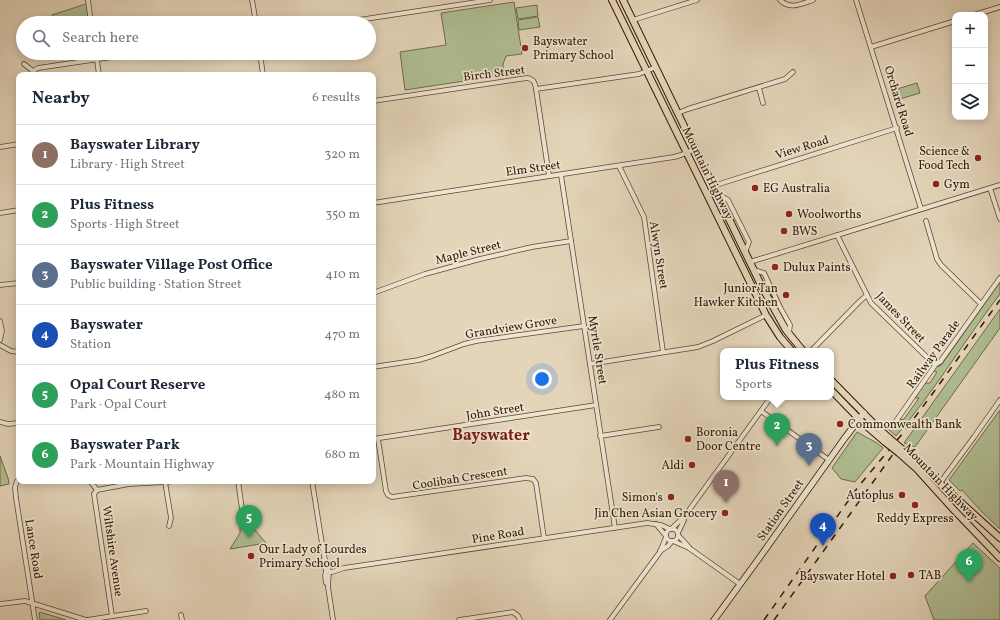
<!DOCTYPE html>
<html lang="en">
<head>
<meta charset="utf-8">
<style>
  :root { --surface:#fff; --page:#f2f2f3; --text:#1f2937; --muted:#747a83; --line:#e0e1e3; --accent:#8f2418 }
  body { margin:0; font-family:Vollkorn,serif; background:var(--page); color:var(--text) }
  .controls { position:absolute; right:12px; top:12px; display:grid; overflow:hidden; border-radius:8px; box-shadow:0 2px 10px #0003 }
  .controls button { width:36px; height:36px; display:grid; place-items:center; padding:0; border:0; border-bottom:1px solid var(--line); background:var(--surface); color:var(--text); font:20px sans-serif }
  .you { position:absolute; left:542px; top:379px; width:14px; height:14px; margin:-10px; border:3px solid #fff; border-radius:50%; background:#1a73e8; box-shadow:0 0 0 6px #1a73e833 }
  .badge { display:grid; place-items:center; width:26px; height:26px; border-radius:50%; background:var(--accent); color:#fff; font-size:13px; font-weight:700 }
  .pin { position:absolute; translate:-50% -33px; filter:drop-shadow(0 1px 2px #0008) }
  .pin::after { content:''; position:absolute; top:21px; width:14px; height:12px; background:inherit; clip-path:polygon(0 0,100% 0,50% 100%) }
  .popup { position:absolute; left:720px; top:348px; width:114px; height:52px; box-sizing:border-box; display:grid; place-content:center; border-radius:8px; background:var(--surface); filter:drop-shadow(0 1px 3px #0005); font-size:13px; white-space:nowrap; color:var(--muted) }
  .popup b { font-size:15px; color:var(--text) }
  .popup::after { content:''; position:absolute; left:50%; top:100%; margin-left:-8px; border:8px solid transparent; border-top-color:var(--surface) }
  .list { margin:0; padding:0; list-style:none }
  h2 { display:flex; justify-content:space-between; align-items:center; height:52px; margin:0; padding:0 16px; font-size:17px }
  h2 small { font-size:13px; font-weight:400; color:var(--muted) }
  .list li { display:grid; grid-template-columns:26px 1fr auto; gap:12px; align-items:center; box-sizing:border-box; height:60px; padding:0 16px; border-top:1px solid var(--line) }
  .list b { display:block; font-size:15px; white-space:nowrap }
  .list p { margin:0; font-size:13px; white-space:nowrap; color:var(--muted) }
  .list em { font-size:13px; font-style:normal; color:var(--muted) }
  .icon { flex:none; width:22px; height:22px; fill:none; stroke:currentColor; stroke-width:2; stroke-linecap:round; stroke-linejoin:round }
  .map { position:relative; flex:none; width:1000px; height:620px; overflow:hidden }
  .search { position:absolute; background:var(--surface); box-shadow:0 2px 10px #0003; left:16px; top:16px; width:360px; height:44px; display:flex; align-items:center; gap:10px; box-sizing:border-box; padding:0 14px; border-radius:22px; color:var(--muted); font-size:15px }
  .panel { position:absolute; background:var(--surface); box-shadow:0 2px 10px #0003; left:16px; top:72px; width:360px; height:412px; border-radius:8px }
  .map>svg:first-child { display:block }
  .green { fill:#b0be93; stroke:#706b4a }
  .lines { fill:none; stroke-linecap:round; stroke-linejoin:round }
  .minor-casing { stroke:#5e472e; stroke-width:5.5 }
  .secondary-casing { stroke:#311800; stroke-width:7 }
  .primary-casing { stroke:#311800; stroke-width:8 }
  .minor { stroke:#ede4d2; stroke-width:4 }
  .secondary { stroke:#ede4d2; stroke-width:5.5 }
  .primary { stroke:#e4d5ba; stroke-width:6 }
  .rail { stroke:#311800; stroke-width:1.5; stroke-dasharray:7 7; stroke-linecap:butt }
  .primary-bridge-casing { stroke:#311800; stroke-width:8; stroke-linecap:butt }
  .primary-bridge { stroke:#e4d5ba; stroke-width:6 }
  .poi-dot { fill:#8f2418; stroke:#ede4d2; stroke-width:1.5 }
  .labels { text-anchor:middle; stroke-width:3.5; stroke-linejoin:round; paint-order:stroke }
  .poi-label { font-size:12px; fill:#311800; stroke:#ede4d2; text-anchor:start }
  .street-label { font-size:12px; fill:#311800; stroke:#ede4d2 }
  .district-label { font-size:16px; font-weight:bold; fill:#7a1f14; stroke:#ede4d2 }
</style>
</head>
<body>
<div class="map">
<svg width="1000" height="620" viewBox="0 0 1000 620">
  <rect width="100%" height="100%" fill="#e4d5ba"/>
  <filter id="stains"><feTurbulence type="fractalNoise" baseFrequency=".005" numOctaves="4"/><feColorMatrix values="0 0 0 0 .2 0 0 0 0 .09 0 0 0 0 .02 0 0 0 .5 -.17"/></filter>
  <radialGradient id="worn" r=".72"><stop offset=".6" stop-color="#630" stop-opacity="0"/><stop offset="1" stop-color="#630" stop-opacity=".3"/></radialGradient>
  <g class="green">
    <polygon points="514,2 522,54 506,56 503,64 504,75 405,90 400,52 446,45 441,13"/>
    <polygon points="89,3 91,23 53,23 52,15"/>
    <polygon points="537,5 538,16 518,19 516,8"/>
    <polygon points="538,17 540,27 519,30 518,20"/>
    <polygon points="917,83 920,93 900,99 897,89"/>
    <path d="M1000 282V294C964 341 934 392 896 436L889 430 888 428 896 425 899 420 904 419 919 398H915L925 383H930L937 372 934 371 935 367 940 366 942 364Z"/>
    <polygon points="1000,309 1000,328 915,447 904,443"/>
    <polygon points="1000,410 1000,529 982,512 962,490 960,491 949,480"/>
    <polygon points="857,432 877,443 883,448 855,482 841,479 832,468"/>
    <polygon points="0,456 8,478 9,484 0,486"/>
    <polygon points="248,522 266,543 230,549 240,533 240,526 245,525"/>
    <polygon points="973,543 1000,568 1000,620 934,620 925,596"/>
    <polygon points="40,612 66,620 40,620 39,613"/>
  </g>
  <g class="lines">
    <g class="minor-casing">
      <g id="minor">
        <polyline points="88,0 91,23"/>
        <polyline points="252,0 256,23"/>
        <path d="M780 0C790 10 801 4 813 0"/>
        <polyline points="856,0 921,209"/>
        <polyline points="974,15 1000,7"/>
        <polyline points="633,20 697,0"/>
        <polyline points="339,23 490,0"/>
        <polyline points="871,47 955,21"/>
        <polyline points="96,53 99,75"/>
        <polyline points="260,53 263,75"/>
        <polyline points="24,64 33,71"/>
        <polyline points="31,75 33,71 38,68 139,53"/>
        <polyline points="759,88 763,103"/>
        <polyline points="536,89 549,176"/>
        <path d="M373 101 527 78C534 79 535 83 536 89L639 74 656 67"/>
        <polyline points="678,113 688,109 785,79 793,72"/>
        <polyline points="0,147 19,144"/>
        <polyline points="619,166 644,217 663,352"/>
        <polyline points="561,175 615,528"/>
        <polyline points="713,186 897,128"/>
        <polyline points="990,188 1000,219"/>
        <polyline points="718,194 728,200 749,242 745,252"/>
        <polyline points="373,203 674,157 681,155 695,149"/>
        <polyline points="0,213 19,210"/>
        <polyline points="926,221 937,259 941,265 981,304"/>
        <polyline points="837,235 871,303 933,363 936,364"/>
        <polyline points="750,262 1000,185"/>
        <polyline points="754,270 764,273 781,309 790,325 789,333"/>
        <polyline points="0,285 19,283"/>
        <polyline points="373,293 425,274 480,259 532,247 571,241"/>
        <polyline points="0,321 2,331 0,340"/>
        <polyline points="0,345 11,351 19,352"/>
        <polyline points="811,351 860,301 867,295"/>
        <polyline points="590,364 698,347 713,341 766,315"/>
        <polyline points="373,367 419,360 432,356 464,344 476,341 584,326"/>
        <polyline points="761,411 829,460"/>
        <polyline points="0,422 8,424 19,423"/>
        <path d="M876 425C883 427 888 428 894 424L936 364 940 362 1000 278"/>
        <polyline points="600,436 659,427"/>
        <polyline points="373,439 596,405"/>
        <polyline points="378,439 386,491 388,495 392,497 526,478 533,479 536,483 544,538"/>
        <polyline points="17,481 15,487 16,498 35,620"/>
        <polyline points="90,481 97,490 129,484 165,482 174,481"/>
        <polyline points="238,481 242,509 240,518"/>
        <polyline points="312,481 324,556 329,571 328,587 333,620"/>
        <polyline points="165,482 171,518 169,526"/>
        <polyline points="940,483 974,437 1000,400"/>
        <polyline points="97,490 94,494 112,616"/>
        <polyline points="656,524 666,536"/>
        <circle cx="672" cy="535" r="6"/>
        <polyline points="671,529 684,517 771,397"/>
        <polyline points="678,533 684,520"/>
        <polyline points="678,535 689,547"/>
        <polyline points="673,541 689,548 740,584"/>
        <polyline points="660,551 668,546 672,541"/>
        <polyline points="323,560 326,571 325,576 326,583"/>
        <polyline points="326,571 332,572 344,568 647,523 661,525 670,529"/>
        <polyline points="0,604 25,601 86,620"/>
        <polyline points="181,615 182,620"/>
        <polyline points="87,620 146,611"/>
        <polyline points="459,620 513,612 518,616 520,620"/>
        <polyline points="610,620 660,552 666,537"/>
      </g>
    </g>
    <g class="secondary-casing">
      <polyline id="secondary" points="714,620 760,557 844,439 864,413"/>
    </g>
    <g class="primary-casing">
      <g id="primary">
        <polyline points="612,0 766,315 780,337 792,351"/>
        <polyline points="623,0 762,287 786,330 803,351"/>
        <polyline points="831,380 879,429 889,438"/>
        <polyline points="831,390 864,424 885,442"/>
        <polyline points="902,449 1000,538"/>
        <polyline points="899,453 917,469 954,510 1000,558"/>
      </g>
    </g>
    <use href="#minor" class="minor"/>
    <use href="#secondary" class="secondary"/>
    <use href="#primary" class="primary"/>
    <g class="rail">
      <polyline points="764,620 858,487 903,433 933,393 1000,300"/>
      <polyline points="774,620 901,443"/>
    </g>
    <g class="primary-bridge-casing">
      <g id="primary-bridge">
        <polyline points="889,438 902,449"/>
        <polyline points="885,442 899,453"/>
      </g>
    </g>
    <use href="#primary-bridge" class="primary-bridge"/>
  </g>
  <g class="poi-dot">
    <circle cx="525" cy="48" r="4"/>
    <circle cx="978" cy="158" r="4"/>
    <circle cx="936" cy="184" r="4"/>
    <circle cx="755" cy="188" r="4"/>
    <circle cx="789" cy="214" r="4"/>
    <circle cx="784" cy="231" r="4"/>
    <circle cx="775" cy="267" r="4"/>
    <circle cx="786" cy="295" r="4"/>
    <circle cx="840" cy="424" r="4"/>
    <circle cx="688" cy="439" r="4"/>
    <circle cx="692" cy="465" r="4"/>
    <circle cx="902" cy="495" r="4"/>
    <circle cx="671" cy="497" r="4"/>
    <circle cx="915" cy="505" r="4"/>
    <circle cx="725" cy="513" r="4"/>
    <circle cx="251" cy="556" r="4"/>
    <circle cx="911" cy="575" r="4"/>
    <circle cx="893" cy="576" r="4"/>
  </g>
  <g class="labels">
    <g class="poi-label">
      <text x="533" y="45">Bayswater<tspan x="533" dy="14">Primary School</tspan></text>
      <text x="970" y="155" text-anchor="end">Science &amp;<tspan x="970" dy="14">Food Tech</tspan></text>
      <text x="944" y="188">Gym</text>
      <text x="763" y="192">EG Australia</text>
      <text x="797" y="218">Woolworths</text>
      <text x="792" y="235">BWS</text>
      <text x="783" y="271">Dulux Paints</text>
      <text x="778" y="292" text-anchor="end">Junior Tan<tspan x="778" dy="14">Hawker Kitchen</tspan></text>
      <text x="848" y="428">Commonwealth Bank</text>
      <text x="696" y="436">Boronia<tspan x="696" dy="14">Door Centre</tspan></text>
      <text x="684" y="469" text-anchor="end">Aldi</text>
      <text x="894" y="499" text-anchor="end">Autoplus</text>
      <text x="663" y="501" text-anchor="end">Simon's</text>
      <text x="717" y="517" text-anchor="end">Jin Chen Asian Grocery</text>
      <text x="915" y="522" text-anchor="middle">Reddy Express</text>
      <text x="259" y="553">Our Lady of Lourdes<tspan x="259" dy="14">Primary School</tspan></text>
      <text x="919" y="579">TAB</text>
      <text x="885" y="580" text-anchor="end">Bayswater Hotel</text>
    </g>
    <g class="street-label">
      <text transform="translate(494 73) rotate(-7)" y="4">Birch Street</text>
      <text transform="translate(899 101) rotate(73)" y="4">Orchard Road</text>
      <text transform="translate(802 147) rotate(-17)" y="4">View Road</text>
      <text transform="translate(533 168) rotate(-8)" y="4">Elm Street</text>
      <text transform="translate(708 173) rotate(64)" y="4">Mountain Highway</text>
      <text transform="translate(468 252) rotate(-14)" y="4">Maple Street</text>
      <text transform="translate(659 255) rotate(81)" y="4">Alwyn Street</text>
      <text transform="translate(901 317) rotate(46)" y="4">James Street</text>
      <text transform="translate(511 327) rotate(-9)" y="4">Grandview Grove</text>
      <text transform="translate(598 350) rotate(81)" y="4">Myrtle Street</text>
      <text transform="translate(933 354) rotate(-54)" y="4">Railway Parade</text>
      <text transform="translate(495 411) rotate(-9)" y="4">John Street</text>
      <text transform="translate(460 478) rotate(-9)" y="4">Coolibah Crescent</text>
      <text transform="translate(941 482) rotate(46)" y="4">Mountain Highway</text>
      <text transform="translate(780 510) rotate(-55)" y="4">Station Street</text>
      <text transform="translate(498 535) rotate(-9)" y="4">Pine Road</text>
      <text transform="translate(34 549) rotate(81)" y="4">Lance Road</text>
      <text transform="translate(113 551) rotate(82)" y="4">Wiltshire Avenue</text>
    </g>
    <g class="district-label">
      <text x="491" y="440">Bayswater</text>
    </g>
  </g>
  <rect width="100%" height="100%" filter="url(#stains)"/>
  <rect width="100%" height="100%" fill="url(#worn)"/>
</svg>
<div class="controls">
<button>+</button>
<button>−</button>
<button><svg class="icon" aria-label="layers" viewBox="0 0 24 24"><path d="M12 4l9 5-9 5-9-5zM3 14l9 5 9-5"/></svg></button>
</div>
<div class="you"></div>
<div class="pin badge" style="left:726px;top:503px;background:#8d6e63">1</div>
<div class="pin badge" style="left:777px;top:446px;background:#2e9e5b">2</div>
<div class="popup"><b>Plus Fitness</b>Sports</div>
<div class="pin badge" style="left:809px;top:466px;background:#5c6f8a">3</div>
<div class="pin badge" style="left:823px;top:546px;background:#1a4fb4">4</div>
<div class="pin badge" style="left:249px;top:538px;background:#2e9e5b">5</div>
<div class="pin badge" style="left:969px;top:582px;background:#2e9e5b">6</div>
<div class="search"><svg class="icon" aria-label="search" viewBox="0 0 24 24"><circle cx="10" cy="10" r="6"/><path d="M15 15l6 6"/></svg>Search here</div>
<section class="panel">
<h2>Nearby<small>6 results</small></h2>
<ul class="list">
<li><span class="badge" style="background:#8d6e63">1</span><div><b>Bayswater Library</b><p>Library · High Street</p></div><em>320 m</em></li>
<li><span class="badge" style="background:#2e9e5b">2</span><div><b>Plus Fitness</b><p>Sports · High Street</p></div><em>350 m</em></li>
<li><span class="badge" style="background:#5c6f8a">3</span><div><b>Bayswater Village Post Office</b><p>Public building · Station Street</p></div><em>410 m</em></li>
<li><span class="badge" style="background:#1a4fb4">4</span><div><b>Bayswater</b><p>Station</p></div><em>470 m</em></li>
<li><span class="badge" style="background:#2e9e5b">5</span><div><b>Opal Court Reserve</b><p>Park · Opal Court</p></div><em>480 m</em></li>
<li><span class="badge" style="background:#2e9e5b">6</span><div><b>Bayswater Park</b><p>Park · Mountain Highway</p></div><em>680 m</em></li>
</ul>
</section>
</div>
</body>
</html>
